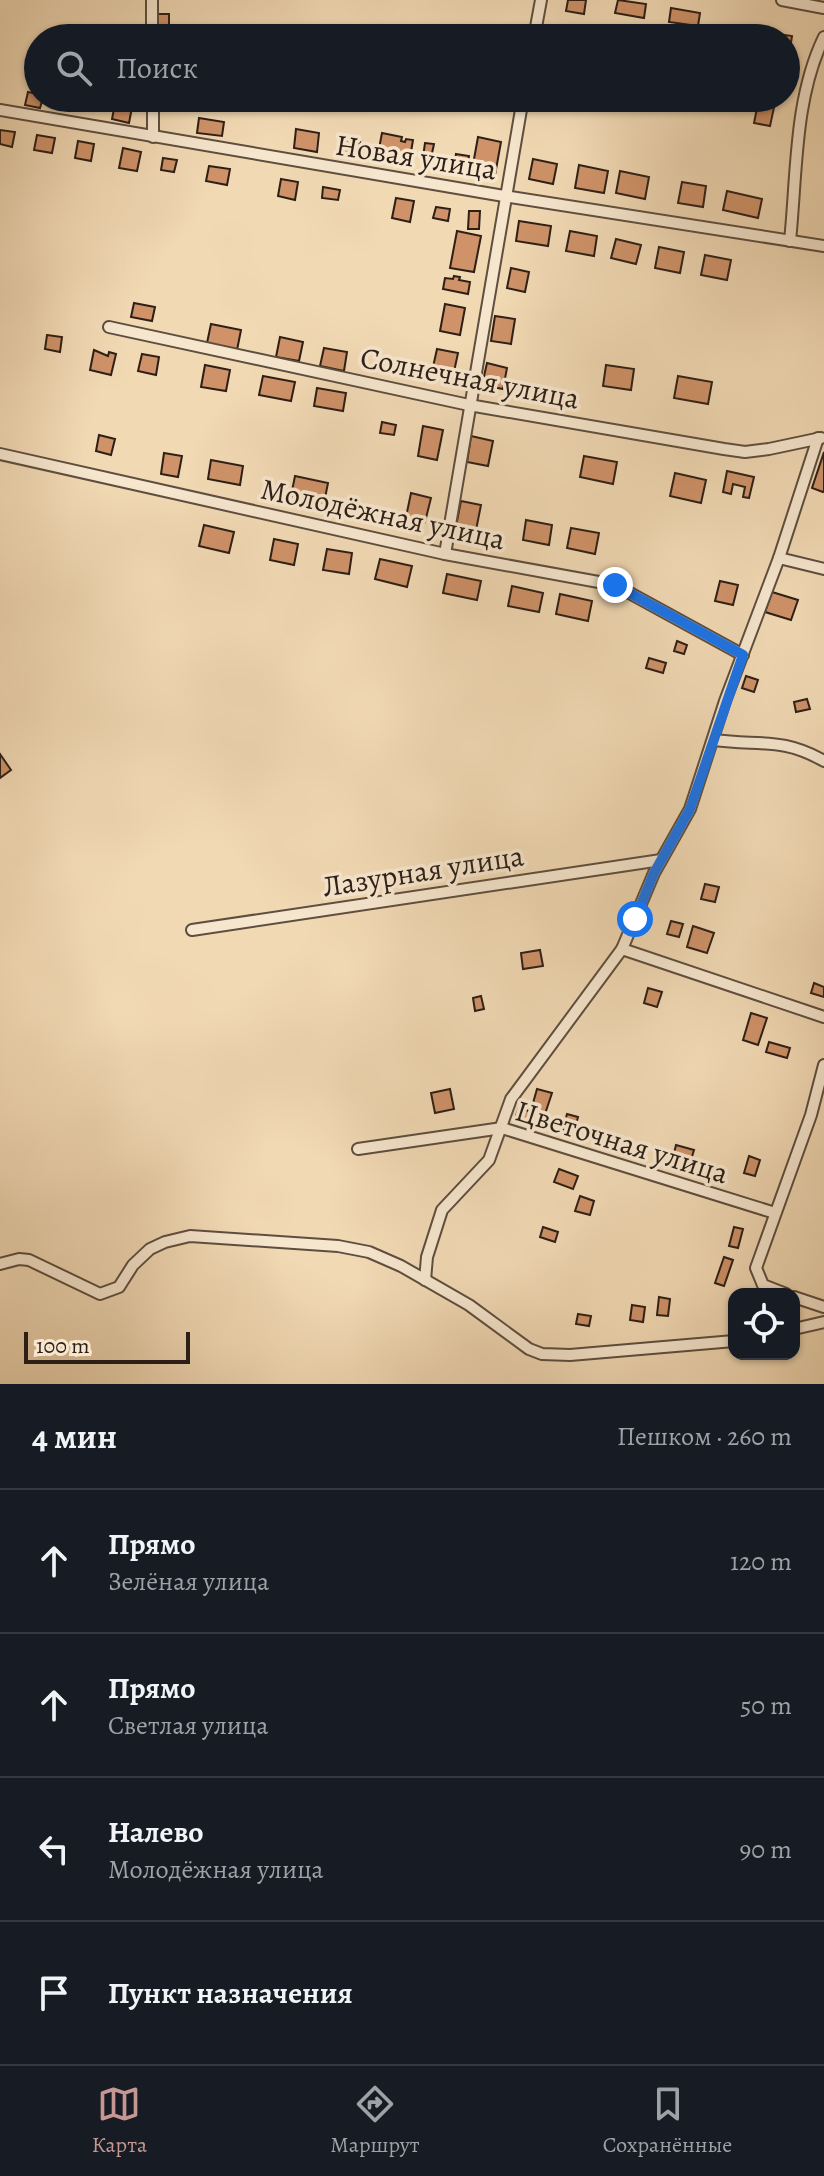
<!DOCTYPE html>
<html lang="ru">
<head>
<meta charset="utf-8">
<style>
  :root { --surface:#171b24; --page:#242831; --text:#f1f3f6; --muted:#9ea1a6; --line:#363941; --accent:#c59692 }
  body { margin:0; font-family:Alegreya,serif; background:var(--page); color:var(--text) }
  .controls { position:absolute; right:24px; bottom:24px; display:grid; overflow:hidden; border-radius:16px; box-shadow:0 2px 6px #0004 }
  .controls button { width:72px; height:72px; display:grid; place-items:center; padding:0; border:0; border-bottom:2px solid var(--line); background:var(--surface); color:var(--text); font:40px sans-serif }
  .scale { position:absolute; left:24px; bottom:20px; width:166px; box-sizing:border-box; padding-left:8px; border:4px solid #2d1f16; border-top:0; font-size:22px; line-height:28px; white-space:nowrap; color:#2d1f16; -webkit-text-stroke:6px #f6e6ce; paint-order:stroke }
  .stop { position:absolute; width:24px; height:24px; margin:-18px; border:6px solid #1a73e8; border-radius:50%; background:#fff }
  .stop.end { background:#1a73e8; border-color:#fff; box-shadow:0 2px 8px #0008 }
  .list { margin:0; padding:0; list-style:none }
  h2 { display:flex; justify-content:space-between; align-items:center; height:104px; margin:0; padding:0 32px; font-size:34px }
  h2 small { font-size:26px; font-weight:400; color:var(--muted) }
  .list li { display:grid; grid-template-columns:52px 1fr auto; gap:24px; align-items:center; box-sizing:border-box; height:144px; padding:0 32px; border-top:2px solid var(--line) }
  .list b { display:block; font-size:30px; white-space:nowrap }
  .list p { margin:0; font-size:26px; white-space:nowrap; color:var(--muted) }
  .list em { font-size:26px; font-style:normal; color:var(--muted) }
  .icon { flex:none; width:44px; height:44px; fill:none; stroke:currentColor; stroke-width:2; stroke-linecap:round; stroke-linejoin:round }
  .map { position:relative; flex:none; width:824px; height:1384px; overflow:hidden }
  .search { position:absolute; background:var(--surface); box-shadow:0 2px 6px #0004; left:24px; right:24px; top:24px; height:88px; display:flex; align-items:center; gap:20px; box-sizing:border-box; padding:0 28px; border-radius:44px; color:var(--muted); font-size:30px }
  .sheet { height:680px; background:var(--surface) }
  nav { display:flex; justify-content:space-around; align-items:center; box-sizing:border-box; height:112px; border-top:2px solid var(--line); background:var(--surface); font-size:22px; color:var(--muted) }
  nav a { display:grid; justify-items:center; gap:4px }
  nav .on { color:var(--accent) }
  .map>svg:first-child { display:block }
  .building { fill:#cf9269; stroke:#2d1f16; stroke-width:2 }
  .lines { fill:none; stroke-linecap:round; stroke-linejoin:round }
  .street-casing { stroke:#5e4e3e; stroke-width:14 }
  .street { stroke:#f6e6ce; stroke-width:10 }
  .route { stroke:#1a73e8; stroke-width:10 }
  .labels { text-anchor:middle; stroke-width:7; stroke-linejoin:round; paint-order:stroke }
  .street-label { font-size:30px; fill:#2d1f16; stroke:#f6e6ce }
</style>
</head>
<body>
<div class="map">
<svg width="824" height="1384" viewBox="0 0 824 1384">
  <rect width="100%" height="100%" fill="#f1d9b4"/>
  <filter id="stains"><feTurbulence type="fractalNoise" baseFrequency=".0025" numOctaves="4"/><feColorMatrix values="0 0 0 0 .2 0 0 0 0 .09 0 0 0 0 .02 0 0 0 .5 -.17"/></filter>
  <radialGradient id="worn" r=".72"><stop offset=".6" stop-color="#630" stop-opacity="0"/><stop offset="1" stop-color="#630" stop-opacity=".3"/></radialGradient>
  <g class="building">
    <polygon points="568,0 586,0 584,14 566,11"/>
    <polygon points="618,0 646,4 644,18 615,13"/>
    <polygon points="671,8 700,13 698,26 669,22"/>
    <polygon points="153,14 169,14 169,33 154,33"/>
    <polygon points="116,30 134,32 133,38 115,38"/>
    <polygon points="771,33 792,36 786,75 786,38 770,38"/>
    <polygon points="28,92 38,94 38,98 43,98 40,108 25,105"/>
    <polygon points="155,98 171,98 171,105 163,105 163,110 155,110"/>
    <polygon points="759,98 776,98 770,126 754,123"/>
    <polygon points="116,99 133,102 129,123 112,119"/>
    <polygon points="199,118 224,122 222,136 197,133"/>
    <polygon points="296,129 319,133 317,152 294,148"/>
    <polygon points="0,130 15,132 12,147 0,144"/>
    <polygon points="382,133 402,137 401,141 405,142 406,139 413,140 411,152 407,151 405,164 377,159"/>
    <polygon points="37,135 55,138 52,153 34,150"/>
    <polygon points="478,137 501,142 495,175 472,170"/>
    <polygon points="343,139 360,142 357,157 341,154"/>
    <polygon points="78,141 94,144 91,161 75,158"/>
    <polygon points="425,143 434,144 431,158 423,157"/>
    <polygon points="123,148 141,152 137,171 119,168"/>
    <polygon points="456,154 469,156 467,170 454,167"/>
    <polygon points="163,158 177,160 174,172 161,170"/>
    <polygon points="533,159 557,164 553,184 529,179"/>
    <polygon points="579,165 608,171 604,193 575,188"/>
    <polygon points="209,166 230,169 227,185 206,181"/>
    <polygon points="620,171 649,177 645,199 616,193"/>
    <polygon points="281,179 298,182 295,200 278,196"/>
    <polygon points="682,182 706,186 703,207 678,203"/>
    <polygon points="323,187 340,190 338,200 322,198"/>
    <polygon points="727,191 762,199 758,218 723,210"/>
    <polygon points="396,198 414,201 410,222 392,218"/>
    <polygon points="436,207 450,209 448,221 433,218"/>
    <polygon points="469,211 480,211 479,229 468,229"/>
    <polygon points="519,221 551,226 548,246 516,241"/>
    <polygon points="457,231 481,236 474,272 450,268"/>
    <polygon points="570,231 597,236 594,256 566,251"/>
    <polygon points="616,239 641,245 636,264 611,258"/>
    <polygon points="659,247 684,252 680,273 655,268"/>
    <polygon points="705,255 731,260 727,280 701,275"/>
    <polygon points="511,268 529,272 525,292 507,288"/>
    <polygon points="454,276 460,277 459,280 470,282 468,294 443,289 445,278 453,279"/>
    <polygon points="134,303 155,307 152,321 131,317"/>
    <polygon points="445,304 465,308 460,335 440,331"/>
    <polygon points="495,316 515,319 511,344 491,341"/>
    <polygon points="211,324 241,330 237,350 207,343"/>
    <polygon points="47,335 62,337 60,352 45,349"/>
    <polygon points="280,337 303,342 299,361 276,357"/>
    <polygon points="324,348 347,352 344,371 320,366"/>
    <polygon points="437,349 458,353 452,381 431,376"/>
    <polygon points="94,350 108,356 109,352 116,354 111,375 90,370"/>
    <polygon points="142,354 159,357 156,375 138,371"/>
    <polygon points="487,363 507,368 503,389 482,385"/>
    <polygon points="205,365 230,370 226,391 201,387"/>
    <polygon points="606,365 634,369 631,390 603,386"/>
    <polygon points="263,376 295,382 291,401 259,395"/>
    <polygon points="678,376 712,382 708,404 674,398"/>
    <polygon points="317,388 346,393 343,411 314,406"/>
    <polygon points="382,422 396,425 394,435 380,433"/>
    <polygon points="423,426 443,430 437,460 418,456"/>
    <polygon points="99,435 115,439 111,455 96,451"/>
    <polygon points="471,436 493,441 488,466 467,462"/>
    <polygon points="824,452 824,491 823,492 812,488"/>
    <polygon points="164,453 182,456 178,477 161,474"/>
    <polygon points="584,456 617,462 613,484 580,477"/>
    <polygon points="211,460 243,466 240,485 208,479"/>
    <polygon points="727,471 754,477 749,498 743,497 745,487 733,484 731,494 723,492"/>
    <polygon points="675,473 706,480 701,503 670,496"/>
    <polygon points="295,476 328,483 324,503 291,496"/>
    <polygon points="411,493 431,498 425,522 406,517"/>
    <polygon points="461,501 481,505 476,530 456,526"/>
    <polygon points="526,520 552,525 549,545 523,540"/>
    <polygon points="204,525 234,532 229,553 199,546"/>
    <polygon points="571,528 599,533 595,554 567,548"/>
    <polygon points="274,539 298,544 294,565 270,560"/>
    <polygon points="327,549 352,553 349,574 323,570"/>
    <polygon points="380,559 412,566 407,587 375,579"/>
    <polygon points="447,574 481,581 477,600 443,593"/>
    <polygon points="720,581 738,585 733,605 715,601"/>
    <polygon points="512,586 543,593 539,612 508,606"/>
    <polygon points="772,592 798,600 791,620 765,612"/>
    <polygon points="560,594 592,601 588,621 556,614"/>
    <polygon points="677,641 687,645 684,654 674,651"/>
    <polygon points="649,658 666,663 663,673 646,668"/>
    <polygon points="746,676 758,680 754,692 742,688"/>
    <polygon points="807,699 810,709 796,712 794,702"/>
    <polygon points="0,754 11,770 0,778"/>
    <polygon points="705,884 719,887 715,902 701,899"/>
    <polygon points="671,921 683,924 679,937 667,934"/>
    <polygon points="693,926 714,933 707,953 687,947"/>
    <polygon points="540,950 543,966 523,969 521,953"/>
    <polygon points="814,983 824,987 824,997 811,993"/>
    <polygon points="648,988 662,992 657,1007 644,1003"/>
    <polygon points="481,996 484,1009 475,1011 473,998"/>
    <polygon points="751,1013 767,1018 758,1045 743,1040"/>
    <polygon points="769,1042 790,1048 787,1058 766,1052"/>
    <polygon points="450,1089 454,1109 435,1113 431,1093"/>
    <polygon points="537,1089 552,1093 545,1114 531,1110"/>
    <polygon points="519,1108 532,1112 529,1122 515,1118"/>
    <polygon points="567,1114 578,1117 573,1136 562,1133"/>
    <polygon points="676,1145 694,1150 688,1170 671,1165"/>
    <polygon points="749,1156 760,1160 755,1176 744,1173"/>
    <polygon points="559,1169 578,1176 573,1189 554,1182"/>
    <polygon points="580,1196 594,1201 590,1215 575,1211"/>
    <polygon points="543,1227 558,1232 555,1242 540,1237"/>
    <polygon points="734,1227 743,1229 738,1248 729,1246"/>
    <polygon points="724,1257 733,1260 724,1286 715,1283"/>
    <polygon points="659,1297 670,1299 668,1316 657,1315"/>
    <polygon points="632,1305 645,1307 643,1322 630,1320"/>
    <polygon points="578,1314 591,1316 589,1326 576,1324"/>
  </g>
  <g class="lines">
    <g class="street-casing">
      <g id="street">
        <polyline points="152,0 152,38"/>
        <polyline points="782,0 824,8"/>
        <polyline points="534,38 541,0"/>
        <polyline points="153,98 153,137"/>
        <polyline points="0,110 504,196 824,246"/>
        <path d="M790 241C797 173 794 99 824 37"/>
        <polyline points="109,327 469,405 724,449 745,452 769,449 821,438"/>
        <polyline points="818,438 779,558 725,701 690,809 654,873 622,949 824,1017"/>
        <polyline points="0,454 445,554 615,585 743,655"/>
        <polyline points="445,554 523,98"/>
        <polyline points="779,558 824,569"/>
        <path d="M714 740C759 746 782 737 824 761"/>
        <polyline points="192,930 661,860"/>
        <polyline points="358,1149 502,1128 775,1213"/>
        <polyline points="0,1264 19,1259 29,1260 100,1294 119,1287 133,1265 150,1249 165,1242 190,1236 338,1246 369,1252 401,1266 469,1305 529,1349 542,1354 570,1355 734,1341"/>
        <polyline points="425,1280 427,1257 442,1210 489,1160 511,1099 622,949"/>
        <polyline points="786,1294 763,1285 756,1268 811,1115 824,1065"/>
        <polyline points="794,1297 824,1307"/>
        <polyline points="794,1329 824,1322"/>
      </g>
    </g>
    <use href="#street" class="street"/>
  </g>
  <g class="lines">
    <polyline class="route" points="615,585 743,655 690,809 654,873 635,919"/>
  </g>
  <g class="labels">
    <g class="street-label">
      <text transform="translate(416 157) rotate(9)" y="10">Новая улица</text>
      <text transform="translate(470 378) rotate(11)" y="10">Солнечная улица</text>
      <text transform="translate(383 514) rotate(12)" y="10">Молодёжная улица</text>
      <text transform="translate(423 871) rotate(-9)" y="10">Лазурная улица</text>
      <text transform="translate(622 1142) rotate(17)" y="10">Цветочная улица</text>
    </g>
  </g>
  <rect width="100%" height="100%" filter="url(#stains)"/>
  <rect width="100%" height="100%" fill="url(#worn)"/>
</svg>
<div class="controls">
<button><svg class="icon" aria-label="locate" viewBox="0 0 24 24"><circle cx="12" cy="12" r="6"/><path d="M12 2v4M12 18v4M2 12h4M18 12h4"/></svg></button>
</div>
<div class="scale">100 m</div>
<div class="stop" style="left:635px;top:919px"></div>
<div class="stop end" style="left:615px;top:585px"></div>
<div class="search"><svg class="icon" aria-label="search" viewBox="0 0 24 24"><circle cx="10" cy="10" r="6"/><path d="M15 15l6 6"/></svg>Поиск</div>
</div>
<section class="sheet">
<h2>4 мин<small>Пешком · 260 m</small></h2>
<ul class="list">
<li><svg class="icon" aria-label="ahead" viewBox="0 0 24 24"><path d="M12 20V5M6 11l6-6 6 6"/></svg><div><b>Прямо</b><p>Зелёная улица</p></div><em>120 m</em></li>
<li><svg class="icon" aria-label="ahead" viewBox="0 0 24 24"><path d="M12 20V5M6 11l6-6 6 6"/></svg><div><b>Прямо</b><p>Светлая улица</p></div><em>50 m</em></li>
<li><svg class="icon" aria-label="left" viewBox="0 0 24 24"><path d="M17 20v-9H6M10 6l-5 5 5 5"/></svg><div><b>Налево</b><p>Молодёжная улица</p></div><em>90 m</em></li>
<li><svg class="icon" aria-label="arrive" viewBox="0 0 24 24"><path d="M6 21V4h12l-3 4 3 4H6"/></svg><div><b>Пункт назначения</b></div></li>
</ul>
</section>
<nav>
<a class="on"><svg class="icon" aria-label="map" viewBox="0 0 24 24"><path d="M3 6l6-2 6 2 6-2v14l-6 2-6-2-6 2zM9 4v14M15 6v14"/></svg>Карта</a>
<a><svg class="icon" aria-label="directions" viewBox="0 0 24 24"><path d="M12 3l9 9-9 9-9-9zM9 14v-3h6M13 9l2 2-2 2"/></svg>Маршрут</a>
<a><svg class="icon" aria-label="saved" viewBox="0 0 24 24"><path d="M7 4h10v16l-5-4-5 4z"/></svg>Сохранённые</a>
</nav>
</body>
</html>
